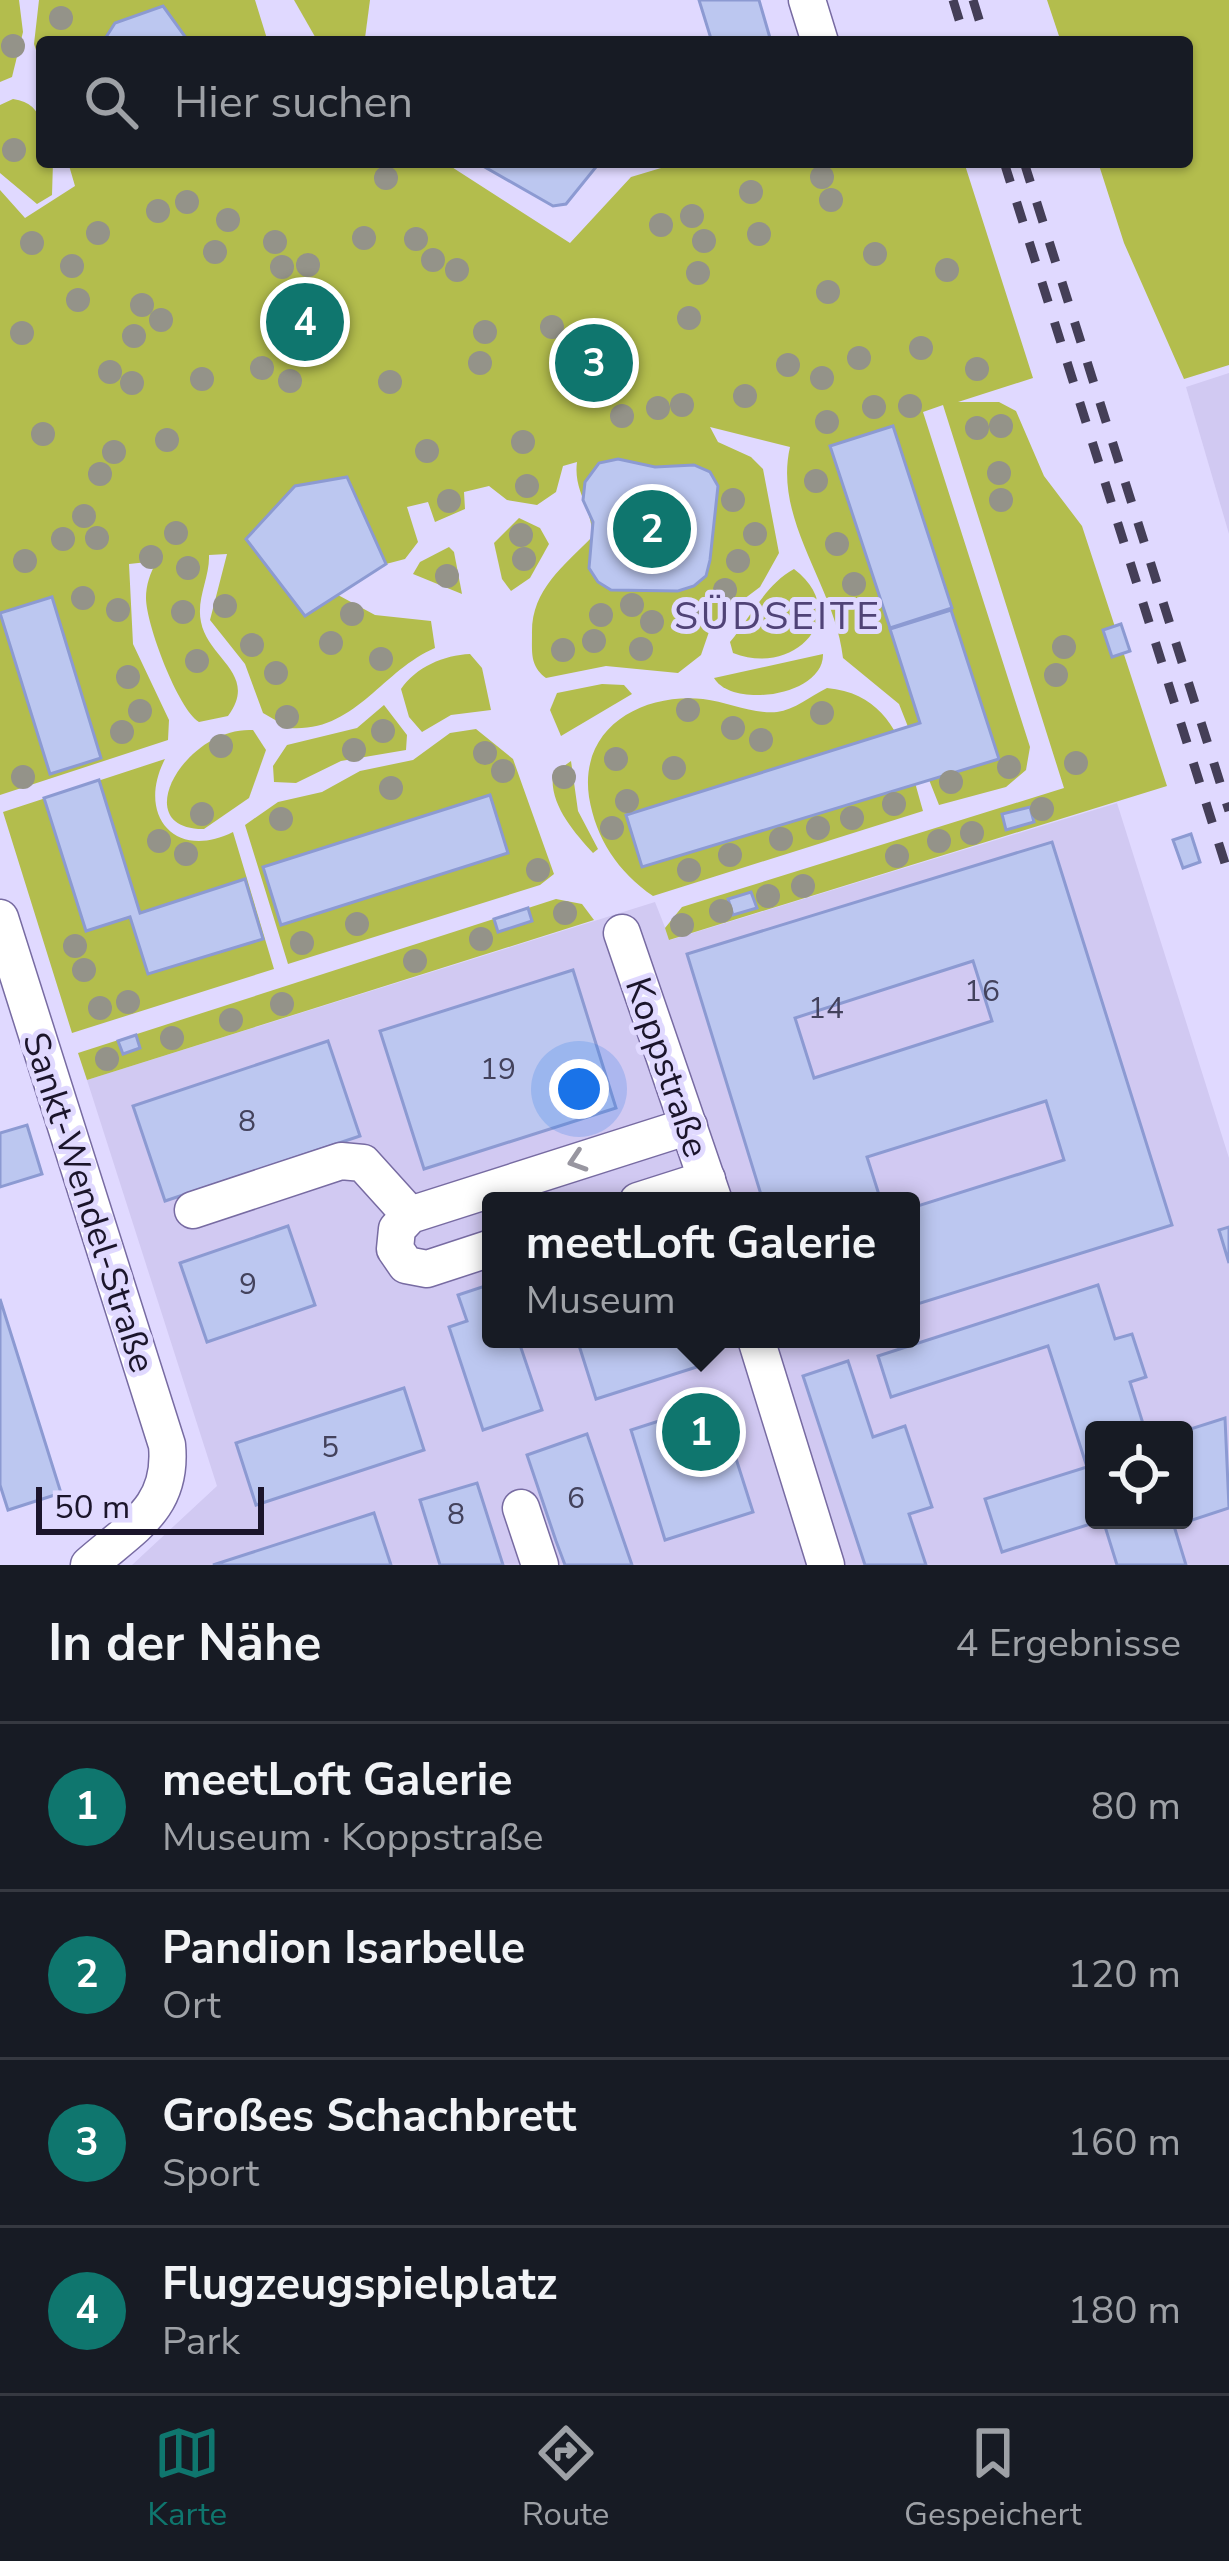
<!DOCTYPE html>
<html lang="de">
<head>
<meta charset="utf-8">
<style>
  :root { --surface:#171b24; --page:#242831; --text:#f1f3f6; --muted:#9ea1a6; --line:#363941; --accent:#0f766e }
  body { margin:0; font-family:"Nunito Sans",sans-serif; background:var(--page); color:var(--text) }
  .controls { position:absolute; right:36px; bottom:36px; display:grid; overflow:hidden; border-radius:12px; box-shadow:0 3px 9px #0004 }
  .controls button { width:108px; height:108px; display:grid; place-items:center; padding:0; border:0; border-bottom:3px solid var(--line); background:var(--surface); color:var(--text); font:60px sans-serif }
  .scale { position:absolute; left:36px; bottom:30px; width:228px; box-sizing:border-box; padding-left:12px; border:6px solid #1b152b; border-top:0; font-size:33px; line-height:42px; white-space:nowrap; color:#1b152b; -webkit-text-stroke:9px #e0d9ff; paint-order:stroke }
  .you { position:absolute; left:579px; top:1089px; width:42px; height:42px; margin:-30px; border:9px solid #fff; border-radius:50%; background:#1a73e8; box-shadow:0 0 0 18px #1a73e833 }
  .badge { display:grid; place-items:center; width:78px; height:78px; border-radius:50%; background:var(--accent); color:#fff; font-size:39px; font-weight:700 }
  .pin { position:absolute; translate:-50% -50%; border:6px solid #fff; box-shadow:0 3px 12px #0006 }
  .popup { position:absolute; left:482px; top:1192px; width:438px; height:156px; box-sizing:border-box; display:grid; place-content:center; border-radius:12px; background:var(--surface); filter:drop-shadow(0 3px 9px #0005); font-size:39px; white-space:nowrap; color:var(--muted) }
  .popup b { font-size:45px; color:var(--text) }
  .popup::after { content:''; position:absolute; left:50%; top:100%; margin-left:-24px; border:24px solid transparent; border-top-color:var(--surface) }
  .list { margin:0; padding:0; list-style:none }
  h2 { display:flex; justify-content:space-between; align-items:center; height:156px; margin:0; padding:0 48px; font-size:51px }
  h2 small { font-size:39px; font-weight:400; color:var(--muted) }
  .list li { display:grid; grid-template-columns:78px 1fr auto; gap:36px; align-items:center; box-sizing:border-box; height:168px; padding:0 48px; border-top:3px solid var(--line) }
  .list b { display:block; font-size:45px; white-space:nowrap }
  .list p { margin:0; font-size:39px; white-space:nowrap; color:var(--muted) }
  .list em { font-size:39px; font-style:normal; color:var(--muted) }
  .icon { flex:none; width:66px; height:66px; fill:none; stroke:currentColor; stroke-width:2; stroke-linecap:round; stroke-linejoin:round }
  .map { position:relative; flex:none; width:1229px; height:1565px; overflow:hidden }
  .search { position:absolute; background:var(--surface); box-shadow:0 3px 9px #0004; left:36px; right:36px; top:36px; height:132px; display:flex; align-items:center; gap:30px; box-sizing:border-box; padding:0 42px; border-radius:12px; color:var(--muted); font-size:45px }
  .sheet { height:828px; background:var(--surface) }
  nav { display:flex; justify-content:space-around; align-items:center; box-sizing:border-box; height:168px; border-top:3px solid var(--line); background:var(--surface); font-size:33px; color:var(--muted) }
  nav a { display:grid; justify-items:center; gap:6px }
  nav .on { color:var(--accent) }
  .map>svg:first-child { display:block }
  .built { fill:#d1c9f2; fill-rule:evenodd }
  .green { fill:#b3bd4d }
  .building { fill:#bcc7f0; stroke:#8c9ad2; stroke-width:3; fill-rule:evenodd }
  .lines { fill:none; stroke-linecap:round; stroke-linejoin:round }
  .minor-casing { stroke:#776ba2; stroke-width:39 }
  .minor { stroke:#fff; stroke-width:36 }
  .rail { stroke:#443e57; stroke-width:9; stroke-dasharray:21 21; stroke-linecap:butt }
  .tree { fill:#949389 }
  .oneway { stroke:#9896a0 }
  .labels { text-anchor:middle; stroke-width:10; stroke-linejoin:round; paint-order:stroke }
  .number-label { font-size:30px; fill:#43425c }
  .street-label { font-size:36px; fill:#1b152b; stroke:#e0d9ff }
  .neighbourhood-label { font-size:39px; letter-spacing:3px; fill:#504377; stroke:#e0d9ff }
</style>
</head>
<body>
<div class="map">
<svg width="1229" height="1565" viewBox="0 0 1229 1565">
  <rect width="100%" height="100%" fill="#e0d9ff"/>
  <g class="built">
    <polygon points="1229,373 1229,534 1186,387"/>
    <path d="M1117 803 1229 1158V1565H132L217 1486 87 1080 655 902 670 940ZM491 1201H911V1339H491ZM1094 1430H1184V1520H1094Z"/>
  </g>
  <g class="green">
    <polygon points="0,0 19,0 23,32 12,77 0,82"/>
    <polygon points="39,0 255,0 268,42 42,42 42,68 34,44"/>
    <polygon points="294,0 370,0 365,38 318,42"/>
    <polygon points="1047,0 1229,0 1229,365 1184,379 1124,243 1098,162 1187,162 1187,42 1061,42"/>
    <path d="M13 99C48 104 42 134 42 162H53L52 195 37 204 0 173V105Z"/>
    <path d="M68 162H444L570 243 631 177 681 162H964L1033 378 958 402H999L1016 411 1044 476 1082 526 1167 786 669 940 665 928 682 907 1064 788 943 405 923 412 1030 747 1026 770 1006 787 939 805 899 704 843 658C835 585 773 521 790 447L710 427 718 442 751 457 763 469 779 553 760 587 712 623 701 655 678 673 606 666 546 678C530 666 532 653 532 634 531 590 563 567 592 537 593 508 573 492 577 462L563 466 556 492 537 505 507 500 489 486 464 492 465 509 435 522 428 502 407 507 418 542 405 559 386 564 347 478 247 539 304 616 338 595 375 615 431 621 435 648C381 671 355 733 289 728L263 713 245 664 210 620 227 554 209 555C210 577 196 599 201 622 208 659 259 674 228 716L199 722C178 709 146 624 146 598 146 585 150 573 157 561L129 564 133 644 169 720 168 740 0 795V190L25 218 75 186Z"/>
    <polygon points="519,518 540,528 549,544 530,578 511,591 502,579 494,543"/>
    <polygon points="449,547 454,552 462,594 413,574 420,562"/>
    <path d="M794 569C853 614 796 678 733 653L730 642C750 618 766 584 794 569Z"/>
    <path d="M470 654 482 668 491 710 451 715 422 732 409 717 401 689C416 667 444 655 470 654Z"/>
    <path d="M823 654C824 696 732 709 714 678Z"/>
    <polygon points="602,684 624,685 632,694 561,736 550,710 557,693"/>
    <path d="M827 688C895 694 907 755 923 811L653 896C618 872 596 839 589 797 579 728 641 693 703 699 728 702 752 714 777 712 794 710 811 696 827 688Z"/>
    <polygon points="384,705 407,735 406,750 341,761 296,783 274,782 273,766 287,745 357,728"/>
    <polygon points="476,729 513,759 554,874 540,885 288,964 245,825 278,802 322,792 360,771 413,760 450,733"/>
    <path d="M253 730 266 750 249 798 204 829C126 830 185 726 253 730Z"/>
    <path d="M165 759C136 815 175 861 233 832L274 969 72 1033 3 812Z"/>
    <path d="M571 761 578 811 598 849 593 853C574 832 549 804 553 774Z"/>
    <polygon points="556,899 582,904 594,920 87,1080 78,1053"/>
  </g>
  <g class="building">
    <polygon points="699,0 759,0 770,38 712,42"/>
    <polygon points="163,6 189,42 103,42 115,23"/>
    <polygon points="476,162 600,162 566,204 553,206"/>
    <polygon points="893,426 952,608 890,628 830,446"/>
    <polygon points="618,459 655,467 694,465 710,472 718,486 710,560 706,576 694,586 678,591 611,590 598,582 589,568 593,522 583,500 585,482 599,463"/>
    <polygon points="347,477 386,564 305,616 246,539 295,486"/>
    <polygon points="52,597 101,758 50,774 0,613"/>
    <polygon points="951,610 999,759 642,867 626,815 920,723 890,629"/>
    <polygon points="1121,624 1130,651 1112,657 1103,630"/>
    <polygon points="99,780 140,913 245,879 263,939 148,974 130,917 86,931 44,798"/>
    <polygon points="490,795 508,853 281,925 263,867"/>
    <polygon points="1030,807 1034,822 1006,830 1002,814"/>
    <polygon points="1191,834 1200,862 1183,868 1173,840"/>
    <path d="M1052 842 1172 1225 911 1306V1208L1064 1160 1046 1101 867 1157 881 1201H763L687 954ZM973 961 992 1021 814 1078 795 1018Z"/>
    <polygon points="751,892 757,908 733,915 728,899"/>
    <polygon points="528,908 532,921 498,932 494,919"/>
    <polygon points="573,970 616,1108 424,1169 380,1031"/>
    <polygon points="136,1035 140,1048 123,1054 118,1041"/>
    <polygon points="328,1041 360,1136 165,1201 133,1106"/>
    <polygon points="27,1125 42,1174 0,1187 0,1133"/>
    <polygon points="288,1226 315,1305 207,1342 180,1263"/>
    <polygon points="1229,1227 1229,1263 1219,1230"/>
    <polygon points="491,1284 491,1339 518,1339 542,1410 483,1430 449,1327 467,1321 458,1295"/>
    <polygon points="1098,1285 1115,1339 1132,1334 1146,1377 1130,1382 1145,1430 1094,1430 1094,1520 1103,1520 1002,1552 985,1499 1087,1467 1048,1346 891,1397 878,1356"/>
    <polygon points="0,1299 61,1493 8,1510 0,1485"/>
    <polygon points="577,1339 695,1339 703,1365 596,1399"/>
    <polygon points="848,1361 873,1437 905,1426 932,1507 909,1514 926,1565 865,1565 803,1376"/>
    <polygon points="404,1388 424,1450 256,1505 236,1443"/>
    <polygon points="718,1402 753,1512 665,1540 631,1430"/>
    <polygon points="1225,1418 1229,1508 1174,1526 1186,1565 1117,1565 1103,1520 1184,1520 1184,1431"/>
    <polygon points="587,1434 632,1565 565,1565 556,1541 527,1455"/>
    <polygon points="477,1483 503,1565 440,1565 420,1500"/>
    <polygon points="374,1513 391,1565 213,1565"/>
  </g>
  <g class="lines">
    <g class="minor-casing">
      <g id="minor">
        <polyline points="807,0 820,42"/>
        <path d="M0 918 167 1445C173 1508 132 1527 89 1565"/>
        <polyline points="622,933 714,1201"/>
        <polyline points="638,1201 707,1179"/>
        <polyline points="193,1210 341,1161 363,1163 410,1215"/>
        <polyline points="491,1248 427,1269 406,1265 395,1249 397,1229 410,1215 689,1126"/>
        <polyline points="756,1339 826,1565"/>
        <polyline points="521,1508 540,1565"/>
      </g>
    </g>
    <use href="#minor" class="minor"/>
    <g class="rail">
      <polyline points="953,0 966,42"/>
      <polyline points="973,0 986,42"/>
      <polyline points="1004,162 1229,876"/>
      <polyline points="1024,162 1229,811"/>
    </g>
  </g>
  <g class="tree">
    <circle cx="61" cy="18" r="12"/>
    <circle cx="13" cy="46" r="12"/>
    <circle cx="14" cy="150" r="12"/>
    <circle cx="822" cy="177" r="12"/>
    <circle cx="386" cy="178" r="12"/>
    <circle cx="751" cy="192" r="12"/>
    <circle cx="831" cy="200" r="12"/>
    <circle cx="187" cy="202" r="12"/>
    <circle cx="158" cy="211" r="12"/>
    <circle cx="692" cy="216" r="12"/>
    <circle cx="228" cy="220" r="12"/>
    <circle cx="661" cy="225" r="12"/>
    <circle cx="98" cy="233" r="12"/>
    <circle cx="759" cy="234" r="12"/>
    <circle cx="364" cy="238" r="12"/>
    <circle cx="416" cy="239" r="12"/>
    <circle cx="704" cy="241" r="12"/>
    <circle cx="275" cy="242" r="12"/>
    <circle cx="32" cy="243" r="12"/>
    <circle cx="215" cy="252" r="12"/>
    <circle cx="875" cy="254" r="12"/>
    <circle cx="433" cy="260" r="12"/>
    <circle cx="308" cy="265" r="12"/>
    <circle cx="72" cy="266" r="12"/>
    <circle cx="282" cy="267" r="12"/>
    <circle cx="457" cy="270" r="12"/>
    <circle cx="947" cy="270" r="12"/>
    <circle cx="698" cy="273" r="12"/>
    <circle cx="828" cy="292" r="12"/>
    <circle cx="78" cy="300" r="12"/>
    <circle cx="142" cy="305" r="12"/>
    <circle cx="689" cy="318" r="12"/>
    <circle cx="161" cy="320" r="12"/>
    <circle cx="552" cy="327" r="12"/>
    <circle cx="485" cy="332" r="12"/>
    <circle cx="22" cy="333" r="12"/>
    <circle cx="599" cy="334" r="12"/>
    <circle cx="134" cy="336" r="12"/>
    <circle cx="921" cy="348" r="12"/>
    <circle cx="859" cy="358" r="12"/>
    <circle cx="480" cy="363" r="12"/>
    <circle cx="788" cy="365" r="12"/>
    <circle cx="262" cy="368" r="12"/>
    <circle cx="977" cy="369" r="12"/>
    <circle cx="110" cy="372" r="12"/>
    <circle cx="822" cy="378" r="12"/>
    <circle cx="202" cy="379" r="12"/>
    <circle cx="290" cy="381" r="12"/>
    <circle cx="390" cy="382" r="12"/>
    <circle cx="132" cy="383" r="12"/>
    <circle cx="745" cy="396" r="12"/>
    <circle cx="682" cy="405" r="12"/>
    <circle cx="910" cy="406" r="12"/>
    <circle cx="874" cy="407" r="12"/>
    <circle cx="658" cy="408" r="12"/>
    <circle cx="622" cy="416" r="12"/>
    <circle cx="827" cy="422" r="12"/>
    <circle cx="1001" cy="426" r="12"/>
    <circle cx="977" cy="428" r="12"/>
    <circle cx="43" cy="434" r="12"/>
    <circle cx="167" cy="440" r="12"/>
    <circle cx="523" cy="442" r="12"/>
    <circle cx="427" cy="451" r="12"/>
    <circle cx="114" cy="452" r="12"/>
    <circle cx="999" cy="473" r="12"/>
    <circle cx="100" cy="474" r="12"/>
    <circle cx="816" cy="481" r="12"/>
    <circle cx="527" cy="486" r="12"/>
    <circle cx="733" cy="500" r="12"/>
    <circle cx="1001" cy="500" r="12"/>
    <circle cx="449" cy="501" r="12"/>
    <circle cx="84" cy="516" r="12"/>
    <circle cx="176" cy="533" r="12"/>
    <circle cx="755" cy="534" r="12"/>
    <circle cx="521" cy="535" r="12"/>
    <circle cx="97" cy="538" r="12"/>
    <circle cx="63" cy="539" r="12"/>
    <circle cx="837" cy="544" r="12"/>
    <circle cx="151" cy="557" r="12"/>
    <circle cx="524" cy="559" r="12"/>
    <circle cx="25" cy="561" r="12"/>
    <circle cx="738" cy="561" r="12"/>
    <circle cx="188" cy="568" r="12"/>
    <circle cx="447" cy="576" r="12"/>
    <circle cx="854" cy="584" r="12"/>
    <circle cx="725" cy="590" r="12"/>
    <circle cx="83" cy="598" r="12"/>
    <circle cx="632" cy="605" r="12"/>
    <circle cx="225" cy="606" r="12"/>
    <circle cx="118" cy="610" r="12"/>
    <circle cx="183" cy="612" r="12"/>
    <circle cx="692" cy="612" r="12"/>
    <circle cx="352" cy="614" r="12"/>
    <circle cx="601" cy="615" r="12"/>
    <circle cx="652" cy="622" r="12"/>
    <circle cx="594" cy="641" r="12"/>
    <circle cx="331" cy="643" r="12"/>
    <circle cx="252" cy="645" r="12"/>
    <circle cx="1064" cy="647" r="12"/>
    <circle cx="641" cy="649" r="12"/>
    <circle cx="563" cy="650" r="12"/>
    <circle cx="381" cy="659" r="12"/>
    <circle cx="197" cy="661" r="12"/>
    <circle cx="276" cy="673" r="12"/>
    <circle cx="1056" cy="675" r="12"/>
    <circle cx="128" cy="677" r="12"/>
    <circle cx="688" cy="710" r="12"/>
    <circle cx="140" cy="711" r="12"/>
    <circle cx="822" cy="713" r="12"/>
    <circle cx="287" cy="717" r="12"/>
    <circle cx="733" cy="728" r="12"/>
    <circle cx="383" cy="731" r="12"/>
    <circle cx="122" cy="732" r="12"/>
    <circle cx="761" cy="740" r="12"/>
    <circle cx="221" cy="746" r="12"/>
    <circle cx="354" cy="750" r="12"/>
    <circle cx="485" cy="753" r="12"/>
    <circle cx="616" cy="759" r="12"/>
    <circle cx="1076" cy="763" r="12"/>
    <circle cx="1009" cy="767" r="12"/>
    <circle cx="674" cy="768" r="12"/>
    <circle cx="503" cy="771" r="12"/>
    <circle cx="23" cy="777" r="12"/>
    <circle cx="564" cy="777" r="12"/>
    <circle cx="951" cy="782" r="12"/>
    <circle cx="391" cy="788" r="12"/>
    <circle cx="627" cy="801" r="12"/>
    <circle cx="894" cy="804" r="12"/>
    <circle cx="1042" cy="809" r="12"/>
    <circle cx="202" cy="814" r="12"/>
    <circle cx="852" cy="818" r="12"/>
    <circle cx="281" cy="819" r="12"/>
    <circle cx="612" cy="828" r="12"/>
    <circle cx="818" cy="828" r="12"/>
    <circle cx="972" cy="833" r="12"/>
    <circle cx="781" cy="839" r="12"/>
    <circle cx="159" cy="841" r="12"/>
    <circle cx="939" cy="841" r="12"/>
    <circle cx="186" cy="854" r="12"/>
    <circle cx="730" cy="855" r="12"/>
    <circle cx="897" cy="856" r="12"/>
    <circle cx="538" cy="870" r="12"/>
    <circle cx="689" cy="870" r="12"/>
    <circle cx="803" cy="886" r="12"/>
    <circle cx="768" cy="896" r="12"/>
    <circle cx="721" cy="911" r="12"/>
    <circle cx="565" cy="913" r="12"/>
    <circle cx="357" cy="924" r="12"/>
    <circle cx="682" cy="925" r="12"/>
    <circle cx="481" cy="939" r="12"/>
    <circle cx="302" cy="943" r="12"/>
    <circle cx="75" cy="946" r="12"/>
    <circle cx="415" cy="961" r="12"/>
    <circle cx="84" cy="970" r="12"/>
    <circle cx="128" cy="1002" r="12"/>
    <circle cx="282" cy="1004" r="12"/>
    <circle cx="100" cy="1008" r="12"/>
    <circle cx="231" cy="1020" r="12"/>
    <circle cx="172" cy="1038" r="12"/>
    <circle cx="107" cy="1059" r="12"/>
  </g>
  <defs><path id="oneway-chevron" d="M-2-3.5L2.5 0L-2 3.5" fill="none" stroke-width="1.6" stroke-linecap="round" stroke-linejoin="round" transform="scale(3)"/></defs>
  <use class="oneway" href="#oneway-chevron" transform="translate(577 1161) rotate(162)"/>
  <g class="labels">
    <g class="number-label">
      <text x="982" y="1001">16</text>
      <text x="826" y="1018">14</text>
      <text x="498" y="1079">19</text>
      <text x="247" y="1131">8</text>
      <text x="248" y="1294">9</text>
      <text x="330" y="1457">5</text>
      <text x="576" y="1508">6</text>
      <text x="456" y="1524">8</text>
    </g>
    <g class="street-label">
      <text transform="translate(668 1067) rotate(71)" y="13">Koppstraße</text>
      <text transform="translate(90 1202) rotate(72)" y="13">Sankt-Wendel-Straße</text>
    </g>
    <g class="neighbourhood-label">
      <text x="778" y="629">SÜDSEITE</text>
    </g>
  </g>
</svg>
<div class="controls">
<button><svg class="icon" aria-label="locate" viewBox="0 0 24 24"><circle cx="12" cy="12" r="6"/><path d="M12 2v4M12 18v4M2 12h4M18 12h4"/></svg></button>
</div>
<div class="scale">50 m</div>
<div class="you"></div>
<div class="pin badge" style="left:701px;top:1432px">1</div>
<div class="popup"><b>meetLoft Galerie</b>Museum</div>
<div class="pin badge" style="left:652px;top:529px">2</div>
<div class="pin badge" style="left:594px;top:363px">3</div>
<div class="pin badge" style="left:305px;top:322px">4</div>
<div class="search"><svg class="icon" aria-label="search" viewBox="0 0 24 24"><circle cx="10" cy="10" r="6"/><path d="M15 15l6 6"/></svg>Hier suchen</div>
</div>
<section class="sheet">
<h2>In der Nähe<small>4 Ergebnisse</small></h2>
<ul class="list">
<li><span class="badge">1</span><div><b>meetLoft Galerie</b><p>Museum · Koppstraße</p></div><em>80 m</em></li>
<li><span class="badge">2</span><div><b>Pandion Isarbelle</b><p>Ort</p></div><em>120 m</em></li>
<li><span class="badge">3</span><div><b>Großes Schachbrett</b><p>Sport</p></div><em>160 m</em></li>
<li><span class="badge">4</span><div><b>Flugzeugspielplatz</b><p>Park</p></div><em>180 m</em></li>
</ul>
</section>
<nav>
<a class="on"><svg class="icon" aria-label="map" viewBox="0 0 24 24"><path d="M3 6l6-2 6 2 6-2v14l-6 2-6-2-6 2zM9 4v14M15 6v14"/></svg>Karte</a>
<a><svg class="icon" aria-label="directions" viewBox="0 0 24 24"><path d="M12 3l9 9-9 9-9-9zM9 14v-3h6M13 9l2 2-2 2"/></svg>Route</a>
<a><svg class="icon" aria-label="saved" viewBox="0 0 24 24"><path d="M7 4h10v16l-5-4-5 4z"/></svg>Gespeichert</a>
</nav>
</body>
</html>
